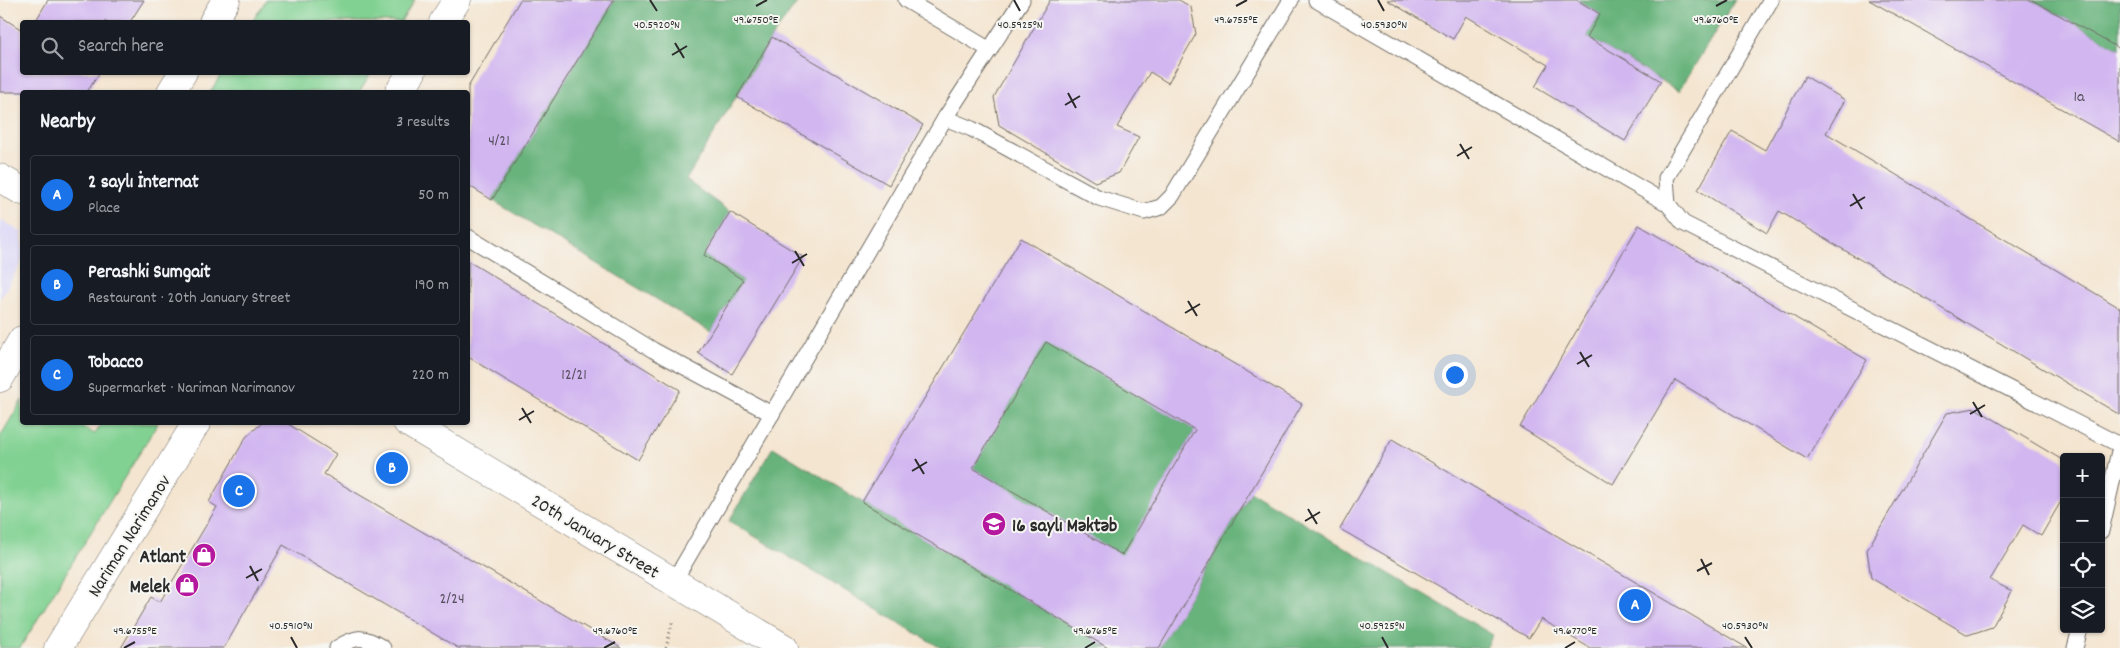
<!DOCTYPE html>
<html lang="en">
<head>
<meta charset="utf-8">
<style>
  :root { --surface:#171b24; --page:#20242c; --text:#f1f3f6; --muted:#9ea1a6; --line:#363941; --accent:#1a73e8 }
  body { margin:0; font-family:Dekko,sans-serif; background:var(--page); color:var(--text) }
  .controls { position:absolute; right:15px; bottom:15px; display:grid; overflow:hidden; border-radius:5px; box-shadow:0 1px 4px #0004 }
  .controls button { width:45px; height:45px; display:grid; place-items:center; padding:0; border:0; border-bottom:1px solid var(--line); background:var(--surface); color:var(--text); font:25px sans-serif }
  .you { position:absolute; left:1454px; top:374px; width:18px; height:18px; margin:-12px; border:4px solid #fff; border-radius:50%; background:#1a73e8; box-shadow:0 0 0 8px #1a73e833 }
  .badge { display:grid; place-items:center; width:32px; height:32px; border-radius:50%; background:var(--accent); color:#fff; font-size:16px; font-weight:700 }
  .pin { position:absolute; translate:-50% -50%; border:2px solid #fff; box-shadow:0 1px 5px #0006 }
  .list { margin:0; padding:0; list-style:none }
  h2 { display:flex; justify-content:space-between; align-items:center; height:65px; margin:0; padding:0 20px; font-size:21px }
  h2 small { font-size:16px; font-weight:400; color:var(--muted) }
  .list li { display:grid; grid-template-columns:32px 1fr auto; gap:15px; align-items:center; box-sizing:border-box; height:80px; margin:0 10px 10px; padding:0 10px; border:1px solid var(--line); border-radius:5px }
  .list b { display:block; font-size:19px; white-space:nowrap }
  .list p { margin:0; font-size:16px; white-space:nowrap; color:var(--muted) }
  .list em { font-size:16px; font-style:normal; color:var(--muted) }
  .icon { flex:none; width:28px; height:28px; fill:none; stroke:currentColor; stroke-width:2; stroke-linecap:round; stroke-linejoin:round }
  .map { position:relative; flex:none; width:2120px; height:648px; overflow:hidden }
  .search { position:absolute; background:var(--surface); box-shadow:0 1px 4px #0004; left:20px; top:20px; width:450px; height:55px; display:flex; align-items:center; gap:12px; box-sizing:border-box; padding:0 18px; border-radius:5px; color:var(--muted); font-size:19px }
  .panel { position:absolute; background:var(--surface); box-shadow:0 1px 4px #0004; left:20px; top:90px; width:450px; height:335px; border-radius:5px }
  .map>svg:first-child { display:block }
  .built { fill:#dad6f7 }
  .green { fill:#81d192; stroke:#567e5e }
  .forest { fill:#68b37c; stroke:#4a6f54 }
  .building { fill:#d1b6f0; fill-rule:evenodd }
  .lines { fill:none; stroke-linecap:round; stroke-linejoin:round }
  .lane-casing { stroke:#716c65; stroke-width:17 }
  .secondary-casing { stroke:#716c65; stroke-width:29 }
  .path { stroke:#716c65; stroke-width:3; stroke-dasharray:1 4; stroke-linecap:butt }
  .lane { stroke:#fff; stroke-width:15 }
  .secondary { stroke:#fff; stroke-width:28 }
  .ticks { fill:none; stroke:#2b2b2b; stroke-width:2 }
  .labels { text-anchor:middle; stroke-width:4; stroke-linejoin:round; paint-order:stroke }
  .number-label { font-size:16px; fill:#544e5c }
  .poi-label { font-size:19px; font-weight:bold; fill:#2b2b2b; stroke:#f6f6f2; text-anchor:end }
  .street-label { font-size:19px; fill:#2b2b2b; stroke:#f6f6f2 }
  .ticks-label { font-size:12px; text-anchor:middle; fill:#2b2b2b; stroke:#f6f6f2; stroke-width:4; stroke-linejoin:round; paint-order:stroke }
</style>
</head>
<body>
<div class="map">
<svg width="2120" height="648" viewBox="0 0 2120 648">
  <rect width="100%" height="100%" fill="#f6f6f2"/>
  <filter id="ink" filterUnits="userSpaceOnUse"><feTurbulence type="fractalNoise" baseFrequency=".02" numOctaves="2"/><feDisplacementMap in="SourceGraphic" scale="10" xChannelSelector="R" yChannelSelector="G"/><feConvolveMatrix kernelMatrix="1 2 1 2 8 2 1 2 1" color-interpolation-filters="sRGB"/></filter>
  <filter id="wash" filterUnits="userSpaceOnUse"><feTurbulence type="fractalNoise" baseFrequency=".0096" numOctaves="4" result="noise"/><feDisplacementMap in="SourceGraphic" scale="20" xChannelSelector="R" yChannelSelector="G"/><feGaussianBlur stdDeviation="1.12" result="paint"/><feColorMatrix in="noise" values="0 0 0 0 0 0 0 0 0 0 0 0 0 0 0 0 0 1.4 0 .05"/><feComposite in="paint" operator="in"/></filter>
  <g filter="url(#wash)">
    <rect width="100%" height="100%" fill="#f4e5d0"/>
    <polygon class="built" points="0,219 22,232 22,262 0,299"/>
    <g class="green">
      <polygon points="266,0 415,0 401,22 252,22"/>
      <polygon points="222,73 222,72 371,73 359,92 210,92"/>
      <polygon points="22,400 22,422 75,423 95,434 102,423 158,423 20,648 0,648 0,437"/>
    </g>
    <g class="forest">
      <polygon points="614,0 799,0 772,37 686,180 730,212 704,255 743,280 711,332 492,200"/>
      <polygon points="1577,0 1735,0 1679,91 1587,37 1600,14"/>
      <polygon points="2032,0 2120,0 2120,49"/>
      <polygon points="1046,341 1195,430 1122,556 973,468"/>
      <polygon points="773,447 862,502 1108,648 941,648 729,521"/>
      <polygon points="1251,492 1493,635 1486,648 1159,648"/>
    </g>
    <g id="blocks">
      <g class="building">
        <polygon points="48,0 144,0 130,22 35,22"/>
        <polygon points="520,0 614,0 492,200 468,185 468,87"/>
        <polygon points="1050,0 1179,0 1191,7 1196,34 1168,83 1150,72 1117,127 1139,137 1119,173 1095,182 999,125 994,97"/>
        <polygon points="1387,0 1577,0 1600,14 1587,37 1661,81 1625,141 1535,87 1548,65 1466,16 1453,39"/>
        <polygon points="1869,0 2032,0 2120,49 2120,142"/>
        <polygon points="0,16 22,30 22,72 100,72 87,92 0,92"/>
        <polygon points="772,37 923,125 889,185 737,97"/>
        <polygon points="1805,76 1845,100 1826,133 2120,308 2120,415 1779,211 1767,233 1698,190 1732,131 1765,150"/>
        <polygon points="730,212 803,257 732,374 698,353 743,280 704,255"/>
        <polygon points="1639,225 1867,360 1807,459 1675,380 1613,484 1520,427"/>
        <path d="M1021 238 1302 404 1159 648H1108L862 502ZM1046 342 1195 430 1122 555 973 468Z"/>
        <polygon points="468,261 680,390 638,460 468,357"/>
        <polygon points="1975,408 2064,461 2064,496 2041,536 2023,525 1990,580 2012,591 1992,627 1968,635 1871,578 1867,550 1947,413"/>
        <polygon points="263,422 285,422 336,454 324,474 621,648 458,648 283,545 224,648 121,648 151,597 160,602 217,507 209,502 246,437"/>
        <polygon points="1392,439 1605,564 1747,648 1590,648 1541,619 1529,638 1340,529"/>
      </g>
    </g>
  </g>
  <g filter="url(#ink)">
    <use href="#blocks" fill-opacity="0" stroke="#716c65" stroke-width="1"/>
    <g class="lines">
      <g class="lane-casing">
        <g id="lane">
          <polyline points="906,0 990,50"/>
          <polyline points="1316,0 1668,204"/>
          <polyline points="1771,0 1666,178 1668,204 1683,223 2120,445"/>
          <polyline points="945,118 972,129 1099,198 1144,212 1161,207 1172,196 1291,0"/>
          <polyline points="468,237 653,350 772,414"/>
          <polyline points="2101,531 2120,447"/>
          <polyline points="674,581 945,118 1022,0"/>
          <path d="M337 648C358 635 363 636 383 648"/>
          <polyline points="2075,648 2080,629"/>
        </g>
      </g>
      <g class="secondary-casing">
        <g id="secondary">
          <polyline points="213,22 226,0"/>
          <polyline points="443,22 457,0"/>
          <polyline points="171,92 183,72"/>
          <polyline points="399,92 412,72"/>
          <polyline points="0,178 22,191"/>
          <polyline points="0,378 22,340"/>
          <polyline points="407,422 784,648"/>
          <polyline points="58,648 197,422"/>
        </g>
      </g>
      <polyline class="path" points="666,648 673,619"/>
      <use href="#lane" class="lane"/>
      <use href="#secondary" class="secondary"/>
    </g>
  </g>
  <path class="ticks" d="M650 0 657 11M1014 0 1020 11M1378 0 1384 11M756 6 767 0M1236 6 1247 0M1716 6 1727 0M675 43 684 58M672 55 687 46M1068 93 1076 108M1065 105 1080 96M1460 144 1469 159M1457 156 1472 147M1853 194 1862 209M1850 206 1865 197M795 251 804 266M792 263 807 254M1188 301 1197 316M1185 313 1200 304M1580 352 1589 367M1577 364 1592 355M1973 402 1982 417M522 408 531 423M1970 414 1985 405M519 420 534 411M915 459 924 474M912 471 927 462M1308 509 1317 524M1305 521 1320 512M1701 559 1709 575M250 566 258 581M1697 571 1712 563M246 578 262 569M291 637 297 648M1382 637 1388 648M1745 637 1752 648M124 648 135 642M604 648 615 642M1085 648 1095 642M1565 648 1575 642"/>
  <defs>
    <g id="school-disc" transform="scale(1.25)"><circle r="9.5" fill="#b5179e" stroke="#f6f6f2"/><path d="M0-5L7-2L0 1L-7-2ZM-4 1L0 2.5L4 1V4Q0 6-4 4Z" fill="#fff"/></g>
    <g id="shop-disc" transform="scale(1.25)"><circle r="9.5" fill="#b5179e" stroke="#f6f6f2"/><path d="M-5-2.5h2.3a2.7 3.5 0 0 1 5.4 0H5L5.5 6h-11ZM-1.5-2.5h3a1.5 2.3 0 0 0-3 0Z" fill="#fff"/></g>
  </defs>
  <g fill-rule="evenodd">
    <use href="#school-disc" x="994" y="524"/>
    <use href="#shop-disc" x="204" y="555"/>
    <use href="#shop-disc" x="187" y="585"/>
  </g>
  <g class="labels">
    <g class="number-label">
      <text x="2079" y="101">1a</text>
      <text x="499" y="145">4/21</text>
      <text x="574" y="379">12/21</text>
      <text x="452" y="603">2/24</text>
    </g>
    <g class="poi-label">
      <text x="1012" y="531" text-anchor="start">16 saylı Məktəb</text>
      <text x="186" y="562">Atlant</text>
      <text x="170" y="592">Melek</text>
    </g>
    <g class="street-label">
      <text transform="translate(128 535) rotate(-58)" y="7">Nariman Narimanov</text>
      <text transform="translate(596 535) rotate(31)" y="7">20th January Street</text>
    </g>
  </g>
  <g class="ticks-label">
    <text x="756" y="23">49.6750°E</text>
    <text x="1236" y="23">49.6755°E</text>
    <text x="1716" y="23">49.6760°E</text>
    <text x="1384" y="28">40.5930°N</text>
    <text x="657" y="28">40.5920°N</text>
    <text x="1020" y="28">40.5925°N</text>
    <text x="291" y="629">40.5910°N</text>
    <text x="1382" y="629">40.5925°N</text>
    <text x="1745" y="629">40.5930°N</text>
    <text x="135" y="634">49.6755°E</text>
    <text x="615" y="634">49.6760°E</text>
    <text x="1095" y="634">49.6765°E</text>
    <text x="1575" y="634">49.6770°E</text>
  </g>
</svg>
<div class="controls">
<button>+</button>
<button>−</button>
<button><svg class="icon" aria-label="locate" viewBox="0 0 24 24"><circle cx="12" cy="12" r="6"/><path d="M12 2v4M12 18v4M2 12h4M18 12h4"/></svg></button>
<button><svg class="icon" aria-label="layers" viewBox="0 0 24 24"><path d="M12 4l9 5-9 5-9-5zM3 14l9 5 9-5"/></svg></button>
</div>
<div class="you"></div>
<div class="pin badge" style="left:1635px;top:605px">A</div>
<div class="pin badge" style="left:392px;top:468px">B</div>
<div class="pin badge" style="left:239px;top:491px">C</div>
<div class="search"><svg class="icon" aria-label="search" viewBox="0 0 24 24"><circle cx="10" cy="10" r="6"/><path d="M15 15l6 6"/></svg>Search here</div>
<section class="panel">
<h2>Nearby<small>3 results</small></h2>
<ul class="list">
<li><span class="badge">A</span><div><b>2 saylı İnternat</b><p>Place</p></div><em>50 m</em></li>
<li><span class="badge">B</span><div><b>Perashki Sumgait</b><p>Restaurant · 20th January Street</p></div><em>190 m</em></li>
<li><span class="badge">C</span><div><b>Tobacco</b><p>Supermarket · Nariman Narimanov</p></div><em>220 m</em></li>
</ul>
</section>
</div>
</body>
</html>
